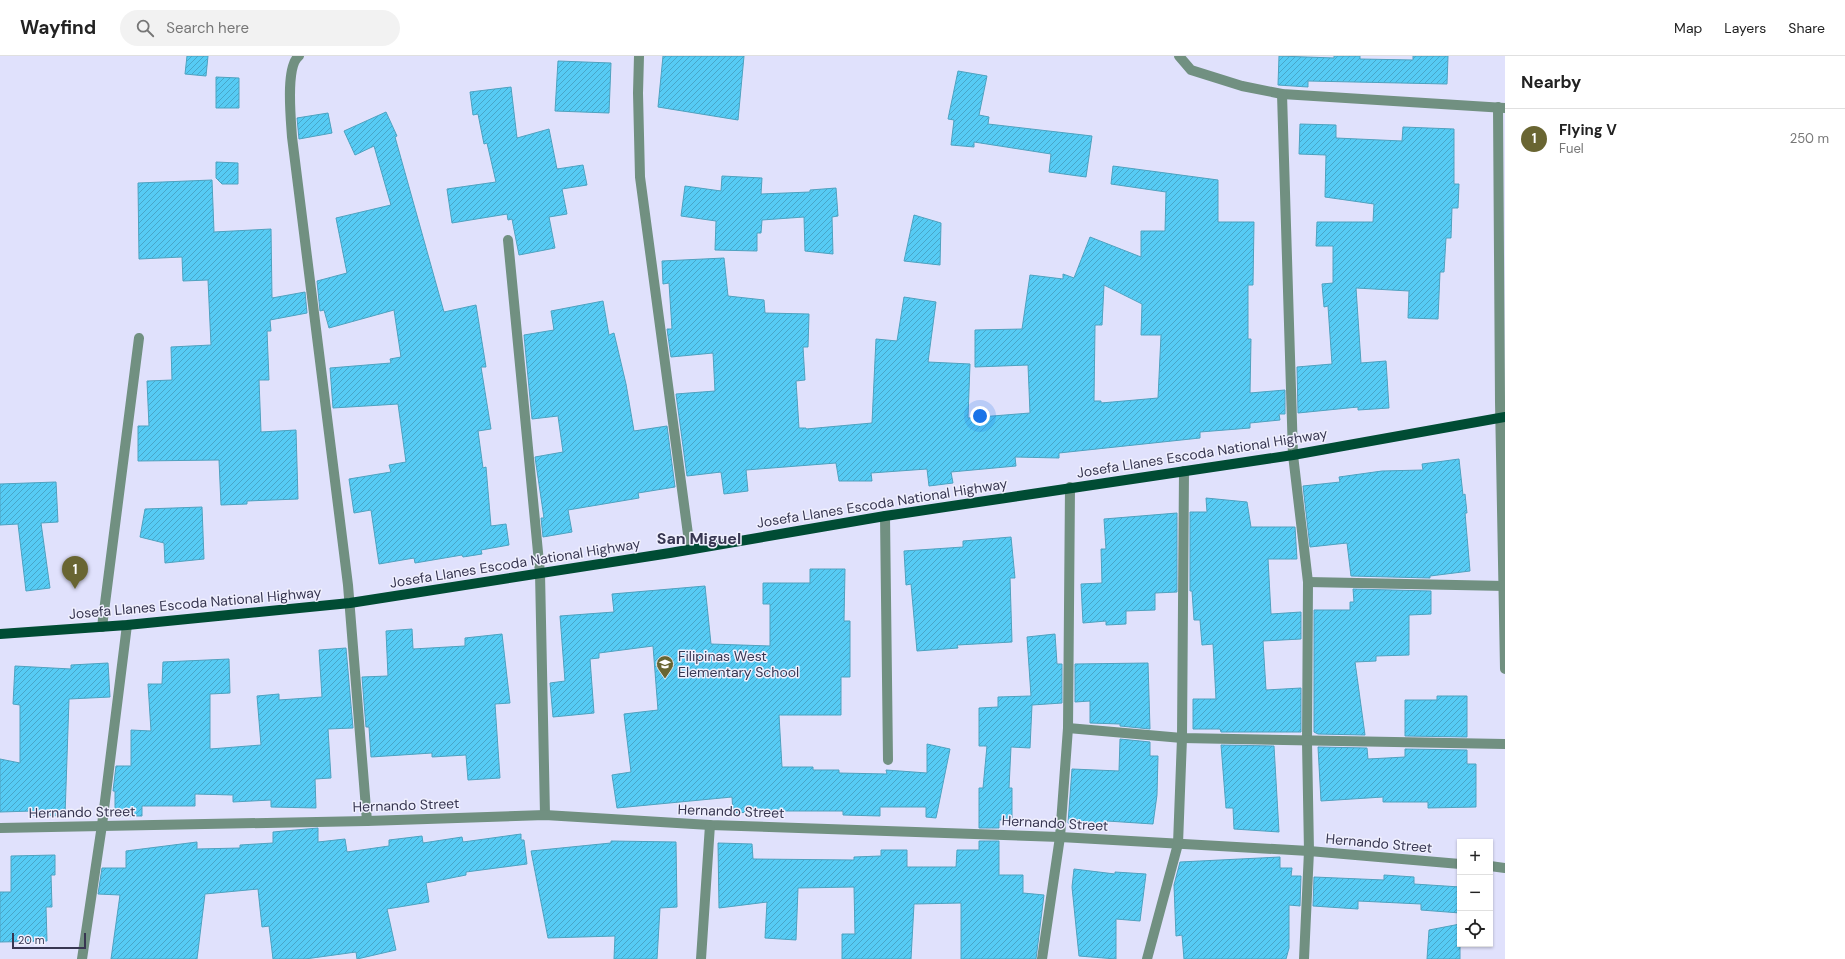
<!DOCTYPE html>
<html lang="en">
<head>
<meta charset="utf-8">
<style>
  :root { --surface:#fff; --page:#f2f2f2; --text:#222; --muted:#767676; --line:#e0e0e0; --accent:#696532 }
  body { margin:0; font-family:"DM Sans",sans-serif; background:var(--page); color:var(--text) }
  .controls { position:absolute; right:12px; bottom:12px; display:grid; overflow:hidden; border-radius:0px; box-shadow:0 1px 3px #0004 }
  .controls button { width:36px; height:36px; display:grid; place-items:center; padding:0; border:0; border-bottom:1px solid var(--line); background:var(--surface); color:var(--text); font:20px sans-serif }
  .scale { position:absolute; left:12px; bottom:10px; width:74px; box-sizing:border-box; padding-left:4px; border:2px solid #373651; border-top:0; font-size:11px; line-height:14px; white-space:nowrap; color:#373651; -webkit-text-stroke:3px #efeffd; paint-order:stroke }
  .you { position:absolute; left:980px; top:360px; width:14px; height:14px; margin:-10px; border:3px solid #fff; border-radius:50%; background:#1a73e8; box-shadow:0 0 0 6px #1a73e833 }
  .badge { display:grid; place-items:center; width:26px; height:26px; border-radius:50%; background:var(--accent); color:#fff; font-size:13px; font-weight:700 }
  .pin { position:absolute; translate:-50% -33px; filter:drop-shadow(0 1px 2px #0008) }
  .pin::after { content:''; position:absolute; top:21px; width:14px; height:12px; background:inherit; clip-path:polygon(0 0,100% 0,50% 100%) }
  .list { margin:0; padding:0; list-style:none }
  h2 { display:flex; justify-content:space-between; align-items:center; height:52px; margin:0; padding:0 16px; font-size:17px }
  h2 small { font-size:13px; font-weight:400; color:var(--muted) }
  .list li { display:grid; grid-template-columns:26px 1fr auto; gap:12px; align-items:center; box-sizing:border-box; height:60px; padding:0 16px; border-top:1px solid var(--line) }
  .list b { display:block; font-size:15px; white-space:nowrap }
  .list p { margin:0; font-size:13px; white-space:nowrap; color:var(--muted) }
  .list em { font-size:13px; font-style:normal; color:var(--muted) }
  .icon { flex:none; width:22px; height:22px; fill:none; stroke:currentColor; stroke-width:2; stroke-linecap:round; stroke-linejoin:round }
  .map { position:relative; flex:none; width:1505px; height:903px; overflow:hidden }
  header { display:flex; align-items:center; gap:24px; box-sizing:border-box; height:56px; padding:0 20px; background:var(--surface); border-bottom:1px solid var(--line) }
  header strong { font-size:19px }
  nav { display:flex; gap:22px; margin-inline-start:auto; font-size:14px }
  .search { width:280px; height:36px; background:var(--page); display:flex; align-items:center; gap:10px; box-sizing:border-box; padding:0 14px; border-radius:22px; color:var(--muted); font-size:15px }
  main { display:flex }
  aside { flex:1; background:var(--surface) }
  .map>svg:first-child { display:block }
  .building { fill:url(#building-hatch); stroke:#4ea2c0; fill-rule:evenodd }
  .lines { fill:none; stroke-linecap:round; stroke-linejoin:round }
  .minor { stroke:#719081; stroke-width:10 }
  .major { stroke:#004c34; stroke-width:10 }
  .labels { text-anchor:middle; stroke-width:3; stroke-linejoin:round; paint-order:stroke }
  .street-label { font-size:14px; fill:#373651; stroke:#efeffd }
  .poi-label { font-size:14px; fill:#373651; stroke:#efeffd; text-anchor:start }
  .quarter-label { font-size:16px; font-weight:bold; fill:#373651; stroke:#efeffd }
</style>
</head>
<body>
<header>
<strong>Wayfind</strong>
<div class="search"><svg class="icon" aria-label="search" viewBox="0 0 24 24"><circle cx="10" cy="10" r="6"/><path d="M15 15l6 6"/></svg>Search here</div>
<nav><a>Map</a><a>Layers</a><a>Share</a></nav>
</header>
<main>
<div class="map">
<svg width="1505" height="903" viewBox="0 0 1505 903">
  <defs>
    <pattern id="building-hatch" width="6" height="6" patternUnits="userSpaceOnUse"><rect width="6" height="6" fill="#56cbf4"/><path d="M-1 1l2-2M0 6l6-6M5 7l2-2" fill="none" stroke="#48a6c8"/></pattern>
  </defs>
  <rect width="100%" height="100%" fill="#e0e1fc"/>
  <g class="building">
    <polygon points="187,0 208,0 206,20 185,18"/>
    <polygon points="663,0 744,0 738,64 658,51"/>
    <polygon points="1279,0 1334,2 1334,0 1360,0 1360,3 1413,4 1413,0 1448,0 1447,28 1308,25 1308,31 1278,29"/>
    <polygon points="558,5 611,7 609,57 555,55"/>
    <polygon points="958,15 987,20 979,59 989,61 988,68 1092,80 1086,121 1049,116 1051,98 974,86 974,91 951,89 954,64 948,63"/>
    <polygon points="216,21 239,22 239,52 216,52"/>
    <polygon points="511,31 517,82 549,73 557,113 583,109 587,129 562,133 567,158 549,161 555,192 519,199 512,163 508,164 507,158 452,167 447,133 496,126 487,87 484,88 478,58 473,59 470,36"/>
    <polygon points="386,56 397,80 395,81 444,256 476,249 486,311 481,311 491,373 478,375 483,412 486,411 491,470 506,468 509,489 481,494 482,498 463,501 462,499 415,507 414,502 379,508 371,454 354,457 349,423 391,416 389,409 406,406 398,348 333,352 330,312 391,307 390,303 401,301 394,254 329,272 324,254 320,255 317,225 347,217 336,162 391,149 374,90 355,99 344,75"/>
    <polygon points="328,57 332,77 299,83 297,62"/>
    <polygon points="1300,68 1336,69 1336,82 1402,85 1403,71 1454,73 1454,128 1459,128 1458,152 1452,152 1451,182 1446,182 1444,216 1440,216 1438,263 1408,262 1409,235 1356,232 1361,307 1386,305 1389,352 1358,354 1358,351 1298,357 1297,311 1332,308 1328,250 1324,251 1322,228 1333,227 1333,190 1316,190 1317,166 1373,166 1374,148 1325,141 1326,99 1299,98"/>
    <polygon points="216,106 238,107 238,128 222,128 216,122"/>
    <path d="M1113 110 1218 124V166H1254L1253 229H1248V283H1251L1250 337 1285 334V358H1279L1280 364 1250 367V372L1200 376V382L1059 397V402L1015 401 1016 410 951 416 953 427 929 430 927 413 871 417 872 425H839L836 407 746 414 748 435 724 438 721 416 687 420 676 338 715 335 713 297 671 301 667 273H672L669 227 663 228 662 205 724 202 728 240 764 244 765 257 809 258 808 291H803L805 324 796 325 799 372H806V373L872 367 876 283 897 285 904 241 936 246 928 306 970 308 968 362 1030 357 1028 309 975 311V274L1022 273 1030 219 1063 223V218L1074 222 1090 181 1141 201V175H1165L1166 136 1111 128ZM1104 229 1142 248 1141 279H1161L1158 342 1101 347V345H1094L1095 269H1102Z"/>
    <polygon points="722,120 762,122 761,138 810,136 810,134 836,132 838,160 832,161 833,198 805,195 804,161 762,164 761,177 757,177 757,195 715,194 716,165 681,160 685,130 721,135"/>
    <polygon points="212,124 214,176 271,173 272,242 305,236 307,257 270,264 271,275 267,275 269,324 259,324 261,376 296,374 298,443 247,445 247,448 221,449 219,404 138,405 138,370 149,370 147,325 172,324 171,291 211,289 208,224 183,225 182,201 139,203 138,127"/>
    <polygon points="914,159 941,167 940,209 904,205"/>
    <polygon points="603,245 609,279 614,277 626,328 634,375 667,370 675,431 638,437 639,442 568,454 572,476 543,481 541,462 544,462 535,401 563,396 558,360 532,363 524,279 554,274 551,255"/>
    <polygon points="1459,403 1463,439 1465,438 1467,457 1465,457 1470,515 1430,520 1430,522 1351,520 1347,487 1310,491 1303,430 1340,426 1339,421 1382,415 1423,414 1422,408"/>
    <polygon points="56,426 58,466 41,467 50,532 26,535 18,468 0,469 0,428"/>
    <polygon points="1206,442 1247,446 1251,471 1295,471 1297,503 1268,503 1271,558 1301,556 1301,583 1263,585 1266,634 1301,632 1301,676 1221,676 1220,673 1193,673 1193,643 1216,643 1213,588 1202,589 1200,564 1194,564 1192,535 1190,535 1190,456 1207,456"/>
    <polygon points="202,451 204,503 165,507 164,487 140,481 145,453"/>
    <polygon points="1177,457 1177,536 1155,537 1155,554 1126,555 1126,568 1106,569 1106,565 1083,567 1081,528 1102,527 1101,493 1106,493 1104,463"/>
    <polygon points="1011,481 1015,522 1010,522 1012,586 957,589 958,592 917,595 911,528 906,529 904,495 963,491 963,485"/>
    <polygon points="810,513 845,513 844,565 850,565 850,621 841,621 841,659 779,659 782,711 813,711 813,714 839,714 839,717 887,718 886,714 927,717 927,688 950,693 936,762 926,761 926,751 880,751 880,760 843,759 843,755 774,755 733,757 732,741 617,752 612,719 631,716 624,658 658,654 653,590 599,597 599,602 590,603 594,657 553,661 550,627 565,625 560,560 614,556 612,538 705,530 711,588 770,590 770,548 763,548 763,527 810,527"/>
    <polygon points="1353,533 1431,535 1431,558 1409,559 1409,599 1376,600 1376,605 1355,606 1365,679 1318,678 1314,676 1314,554 1350,554 1350,546 1354,546"/>
    <polygon points="412,573 413,593 465,590 465,582 502,578 510,647 495,648 500,722 468,724 466,699 432,701 432,697 371,701 369,671 366,671 362,621 388,620 386,575"/>
    <polygon points="1055,578 1057,608 1062,608 1062,647 1032,649 1030,692 1011,691 1009,732 1012,732 1012,764 999,764 999,772 979,772 979,732 983,732 987,690 979,690 979,652 998,651 998,641 1031,640 1027,581"/>
    <polygon points="346,592 353,672 328,673 331,722 315,723 316,752 271,751 271,744 233,746 233,739 195,738 195,750 142,750 142,760 115,760 115,735 113,735 116,710 131,710 131,674 151,675 148,628 162,628 163,606 229,603 230,637 210,638 210,693 261,689 257,640 279,638 279,644 322,641 319,594"/>
    <polygon points="108,607 110,641 69,643 65,760 33,759 33,755 0,756 0,703 20,707 20,649 13,648 15,610 71,613 71,609"/>
    <polygon points="1148,607 1150,673 1120,670 1120,668 1090,667 1090,645 1075,646 1075,608"/>
    <polygon points="1437,640 1467,640 1467,681 1405,680 1405,644 1437,644"/>
    <polygon points="1120,683 1150,686 1150,700 1158,700 1157,739 1153,768 1107,765 1107,768 1068,767 1072,713 1119,715"/>
    <polygon points="1221,689 1274,690 1279,776 1234,773 1233,752 1226,752"/>
    <polygon points="1318,691 1367,692 1368,703 1405,701 1405,693 1467,694 1467,708 1476,708 1476,751 1428,752 1428,746 1383,746 1383,741 1321,745"/>
    <polygon points="318,772 318,786 345,783 347,796 389,790 389,784 422,780 423,787 462,781 463,786 521,778 521,784 524,784 527,808 466,816 466,819 426,827 429,846 387,853 396,894 357,903 356,896 305,903 273,903 269,870 262,871 258,833 205,838 197,903 111,903 120,839 98,838 102,812 126,812 126,795 197,786 197,793 240,792 240,789 273,787 273,776"/>
    <polygon points="611,785 676,786 677,851 660,852 657,903 614,903 615,880 548,882 531,795 611,787"/>
    <polygon points="979,785 999,785 999,819 1023,819 1023,837 1044,839 1036,903 961,903 961,847 914,848 911,903 842,903 842,878 855,878 854,831 798,832 796,884 765,882 767,846 719,852 718,787 752,788 753,803 854,804 854,801 881,800 881,794 907,794 907,811 956,811 957,794 979,794"/>
    <polygon points="55,799 55,819 51,819 52,851 46,851 47,885 0,886 0,836 11,836 11,800"/>
    <polygon points="1280,801 1280,812 1292,812 1291,820 1301,820 1300,850 1289,849 1289,892 1286,903 1184,903 1182,879 1176,880 1174,829 1180,806"/>
    <polygon points="1074,813 1115,818 1115,816 1146,818 1140,865 1116,863 1116,903 1079,900 1072,831"/>
    <polygon points="1384,819 1414,821 1414,828 1460,831 1460,857 1421,854 1421,848 1358,845 1358,853 1313,850 1314,821 1384,824"/>
    <polygon points="1460,868 1460,903 1427,903 1429,874"/>
  </g>
  <g class="lines">
    <g class="minor">
      <path d="M299 0C285 10 291 64 292 81L348 529 367 765"/>
      <polyline points="639,0 638,37 640,121 690,493"/>
      <polyline points="1179,0 1191,14 1242,30 1282,38 1505,52"/>
      <polyline points="1282,38 1293,399 1308,526 1307,686 1309,795 1304,903"/>
      <polyline points="1498,51 1500,346 1505,613"/>
      <polyline points="508,184 540,517 545,759"/>
      <polyline points="885,460 888,704"/>
      <polyline points="1308,526 1505,530"/>
      <polyline points="102,571 139,282"/>
      <polyline points="1068,672 1182,682 1505,688"/>
      <polyline points="0,772 367,765 545,759 710,769 1060,781 1309,795 1460,808"/>
      <polyline points="1490,810 1505,812"/>
      <polyline points="82,903 102,769 127,569"/>
      <polyline points="701,903 710,769"/>
      <polyline points="1042,903 1060,781 1068,672 1070,431"/>
      <polyline points="1147,903 1178,788 1182,682 1184,415"/>
    </g>
    <polyline class="major" points="0,578 127,569 350,547 670,497 885,460 1293,399 1505,361"/>
  </g>
  <defs>
    <g id="school-pin" transform="scale(0.9)"><path d="M0 17L-7.5 6A9.5 9.5 0 1 1 7.5 6Z" fill="#696532" stroke="#efeffd"/><path d="M0-5L7-2L0 1L-7-2ZM-4 1L0 2.5L4 1V4Q0 6-4 4Z" fill="#fff"/></g>
  </defs>
  <g fill-rule="evenodd">
    <use href="#school-pin" x="665" y="608"/>
  </g>
  <g class="labels">
    <g class="street-label">
      <text transform="translate(1202 397) rotate(-9)" y="5">Josefa Llanes Escoda National Highway</text>
      <text transform="translate(882 447) rotate(-9)" y="5">Josefa Llanes Escoda National Highway</text>
      <text transform="translate(515 507) rotate(-9)" y="5">Josefa Llanes Escoda National Highway</text>
      <text transform="translate(195 547) rotate(-5)" y="5">Josefa Llanes Escoda National Highway</text>
      <text transform="translate(406 749) rotate(-2)" y="5">Hernando Street</text>
      <text transform="translate(731 755) rotate(2)" y="5">Hernando Street</text>
      <text transform="translate(82 756) rotate(-1)" y="5">Hernando Street</text>
      <text transform="translate(1055 767) rotate(3)" y="5">Hernando Street</text>
      <text transform="translate(1379 787) rotate(5)" y="5">Hernando Street</text>
    </g>
    <g class="poi-label">
      <text x="678" y="605">Filipinas West<tspan x="678" dy="16">Elementary School</tspan></text>
    </g>
    <g class="quarter-label">
      <text x="699" y="488">San Miguel</text>
    </g>
  </g>
</svg>
<div class="controls">
<button>+</button>
<button>−</button>
<button><svg class="icon" aria-label="locate" viewBox="0 0 24 24"><circle cx="12" cy="12" r="6"/><path d="M12 2v4M12 18v4M2 12h4M18 12h4"/></svg></button>
</div>
<div class="scale">20 m</div>
<div class="you"></div>
<div class="pin badge" style="left:75px;top:533px">1</div>
</div>
<aside>
<h2>Nearby<small></small></h2>
<ul class="list">
<li><span class="badge">1</span><div><b>Flying V</b><p>Fuel</p></div><em>250 m</em></li>
</ul>
</aside>
</main>
</body>
</html>
